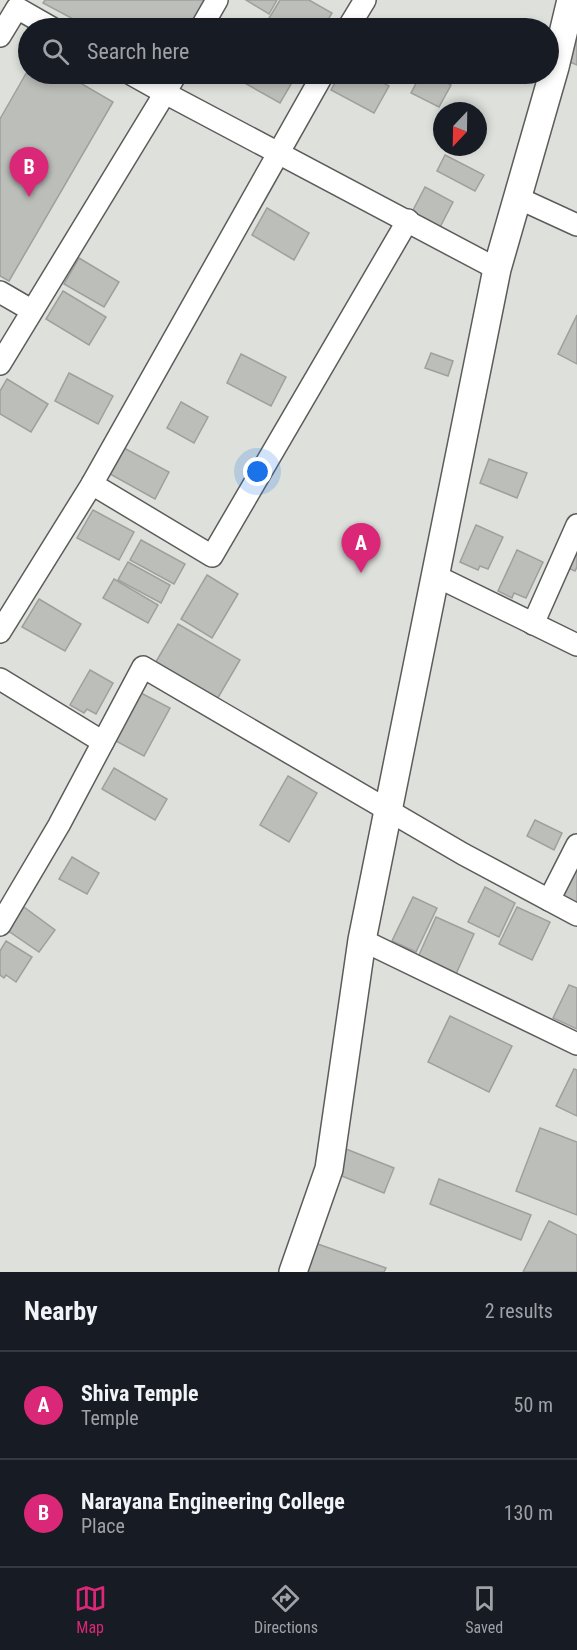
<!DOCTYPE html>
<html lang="en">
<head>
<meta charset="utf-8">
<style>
  :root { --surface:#171b24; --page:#20242c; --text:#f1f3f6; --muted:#9ea1a6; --line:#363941; --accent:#db2777 }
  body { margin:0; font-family:"Roboto Condensed",sans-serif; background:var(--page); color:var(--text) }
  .compass { position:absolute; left:433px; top:102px; width:54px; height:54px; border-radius:50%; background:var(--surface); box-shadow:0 3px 9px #0003; rotate:202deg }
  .you { position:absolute; left:258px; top:472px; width:21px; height:21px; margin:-15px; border:4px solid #fff; border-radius:50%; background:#1a73e8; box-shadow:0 0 0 9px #1a73e833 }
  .badge { display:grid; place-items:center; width:39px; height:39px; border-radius:50%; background:var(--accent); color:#fff; font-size:20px; font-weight:700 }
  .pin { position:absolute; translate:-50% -50px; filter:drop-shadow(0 2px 3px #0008) }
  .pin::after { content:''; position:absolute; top:32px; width:21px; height:18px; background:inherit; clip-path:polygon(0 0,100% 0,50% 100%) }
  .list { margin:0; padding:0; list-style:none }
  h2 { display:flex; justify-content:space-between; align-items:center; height:78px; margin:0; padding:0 24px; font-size:26px }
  h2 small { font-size:20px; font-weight:400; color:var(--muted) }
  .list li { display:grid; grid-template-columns:39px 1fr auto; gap:18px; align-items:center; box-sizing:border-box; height:108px; padding:0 24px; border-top:2px solid var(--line) }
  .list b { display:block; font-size:22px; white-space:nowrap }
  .list p { margin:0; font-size:20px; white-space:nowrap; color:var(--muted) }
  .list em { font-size:20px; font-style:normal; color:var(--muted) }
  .icon { flex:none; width:33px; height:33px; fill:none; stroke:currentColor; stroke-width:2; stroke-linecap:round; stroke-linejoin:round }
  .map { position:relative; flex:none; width:577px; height:1272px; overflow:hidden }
  .search { position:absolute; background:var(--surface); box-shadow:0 3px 9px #0003; left:18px; right:18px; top:18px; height:66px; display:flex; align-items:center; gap:15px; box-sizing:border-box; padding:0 21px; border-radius:33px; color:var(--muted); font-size:22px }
  .sheet { height:294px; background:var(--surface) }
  nav { display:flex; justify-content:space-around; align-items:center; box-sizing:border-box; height:84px; border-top:2px solid var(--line); background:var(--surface); font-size:16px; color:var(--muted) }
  nav a { display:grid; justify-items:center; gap:3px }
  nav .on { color:var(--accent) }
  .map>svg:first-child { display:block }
  .building { fill:#bcbeba; stroke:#9fa09d; stroke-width:1.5 }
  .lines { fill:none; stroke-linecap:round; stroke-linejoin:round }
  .minor-casing { stroke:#5c5d5a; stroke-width:24 }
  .tertiary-casing { stroke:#5c5d5a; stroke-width:30 }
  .minor { stroke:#fff; stroke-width:21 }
  .tertiary { stroke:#fff; stroke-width:27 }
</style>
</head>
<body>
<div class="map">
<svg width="577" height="1272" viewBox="0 0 577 1272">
  <rect width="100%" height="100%" fill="#dee0dc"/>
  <g class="building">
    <polygon points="45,0 207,0 192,28 90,28 43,3"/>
    <polygon points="246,0 277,0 269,14"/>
    <polygon points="280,0 309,0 332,13 323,28 263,28"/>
    <polygon points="577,33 577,65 565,60"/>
    <polygon points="28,70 28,74 65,74 113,102 9,281 0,276 0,119"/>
    <polygon points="236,74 297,74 280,103 234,77"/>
    <polygon points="340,74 367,74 389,86 374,113 331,90"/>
    <polygon points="421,74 429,74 451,85 439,107 411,93"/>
    <polygon points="445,155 484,175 475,191 437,171"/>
    <polygon points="425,187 453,202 438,231 410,216"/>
    <polygon points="267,208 309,233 294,260 252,235"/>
    <polygon points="79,258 119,282 104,307 64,284"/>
    <polygon points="63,291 106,317 89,345 46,319"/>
    <polygon points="577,315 577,364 558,354"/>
    <polygon points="431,353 453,361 448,376 425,368"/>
    <polygon points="241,354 286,377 271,406 227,383"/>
    <polygon points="69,373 113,396 98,424 55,401"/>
    <polygon points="7,379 48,404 31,432 0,414 0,391"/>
    <polygon points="181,402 208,417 194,443 167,428"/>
    <polygon points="124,448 169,472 155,499 110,474"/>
    <polygon points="489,459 527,473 517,498 480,483"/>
    <polygon points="93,510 134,532 119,560 77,538"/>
    <polygon points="476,525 503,537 488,569 480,566 478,570 460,562"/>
    <polygon points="141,540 185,564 174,584 130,560"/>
    <polygon points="577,540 577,567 575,571 563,566"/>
    <polygon points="517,550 543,562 526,598 514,593 512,598 498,591"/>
    <polygon points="128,562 170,585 161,603 118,580"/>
    <polygon points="207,575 238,594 212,638 181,619"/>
    <polygon points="114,579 158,605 148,623 103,598"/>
    <polygon points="39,599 81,624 65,651 22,627"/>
    <polygon points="178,624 240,660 216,701 154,665"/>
    <polygon points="90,670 113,683 96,714 87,709 84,713 70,705"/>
    <polygon points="139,692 170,708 144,756 114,740"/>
    <polygon points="114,768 167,799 155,820 102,789"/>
    <polygon points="288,776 317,793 289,842 260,825"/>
    <polygon points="535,820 562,833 554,850 527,836"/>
    <polygon points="72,857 99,873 87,894 59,879"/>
    <polygon points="577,866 577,907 561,899"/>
    <polygon points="485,887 515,903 499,937 468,922"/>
    <polygon points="413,897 437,908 416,952 392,941"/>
    <polygon points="24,907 55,930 39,952 7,930"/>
    <polygon points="517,907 550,922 532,960 499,944"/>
    <polygon points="436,917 474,934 456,974 418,957"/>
    <polygon points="6,941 32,957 16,982 6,975 4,978 0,975 0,951"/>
    <polygon points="569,985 577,988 577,1029 553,1018"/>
    <polygon points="450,1016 512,1046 489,1092 428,1062"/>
    <polygon points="574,1069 577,1070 577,1116 556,1106"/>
    <polygon points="540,1128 577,1142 577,1215 516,1191"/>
    <polygon points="346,1149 394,1168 384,1193 337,1174"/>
    <polygon points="439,1179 531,1215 521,1240 430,1204"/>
    <polygon points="549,1221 577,1235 577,1272 523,1272"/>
    <polygon points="312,1242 386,1268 384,1272 301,1272"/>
  </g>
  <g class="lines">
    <g class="minor-casing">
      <g id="minor">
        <polyline points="201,28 217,0"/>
        <polyline points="348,28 365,0"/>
        <polyline points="0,36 17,8 52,28"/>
        <polyline points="131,74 165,93 176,74"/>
        <polyline points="516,197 577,225"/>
        <polyline points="0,292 31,310"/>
        <polyline points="0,364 165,93 497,269"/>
        <polyline points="92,484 212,556 408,220"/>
        <polyline points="436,576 577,645"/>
        <polyline points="533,624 577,525"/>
        <polyline points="0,632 92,484 323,74"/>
        <polyline points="0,679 103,742"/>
        <polyline points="549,900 577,845"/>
        <polyline points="0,925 59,825 143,667 463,854 577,915"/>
        <polyline points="362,940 577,1044"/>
      </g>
    </g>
    <g class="tertiary-casing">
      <polyline id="tertiary" points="293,1272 329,1169 362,940 497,269 555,67 571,0"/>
    </g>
    <use href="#minor" class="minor"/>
    <use href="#tertiary" class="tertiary"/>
  </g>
</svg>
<svg class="compass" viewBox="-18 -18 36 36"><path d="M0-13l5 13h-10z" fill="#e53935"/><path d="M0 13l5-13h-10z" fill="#9ea1a6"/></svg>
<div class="you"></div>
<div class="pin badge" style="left:361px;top:573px">A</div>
<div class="pin badge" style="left:29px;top:197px">B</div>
<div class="search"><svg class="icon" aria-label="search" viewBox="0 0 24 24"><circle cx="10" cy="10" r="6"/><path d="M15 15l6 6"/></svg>Search here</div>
</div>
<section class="sheet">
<h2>Nearby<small>2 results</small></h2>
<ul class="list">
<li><span class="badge">A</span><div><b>Shiva Temple</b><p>Temple</p></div><em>50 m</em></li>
<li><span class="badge">B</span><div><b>Narayana Engineering College</b><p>Place</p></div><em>130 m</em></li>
</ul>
</section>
<nav>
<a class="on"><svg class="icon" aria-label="map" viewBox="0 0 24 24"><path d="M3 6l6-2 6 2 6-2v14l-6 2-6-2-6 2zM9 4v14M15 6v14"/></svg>Map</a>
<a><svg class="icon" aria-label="directions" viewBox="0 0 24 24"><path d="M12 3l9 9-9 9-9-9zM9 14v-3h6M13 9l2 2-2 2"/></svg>Directions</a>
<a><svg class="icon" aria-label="saved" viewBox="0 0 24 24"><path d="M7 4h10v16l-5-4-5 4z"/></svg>Saved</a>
</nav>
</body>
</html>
